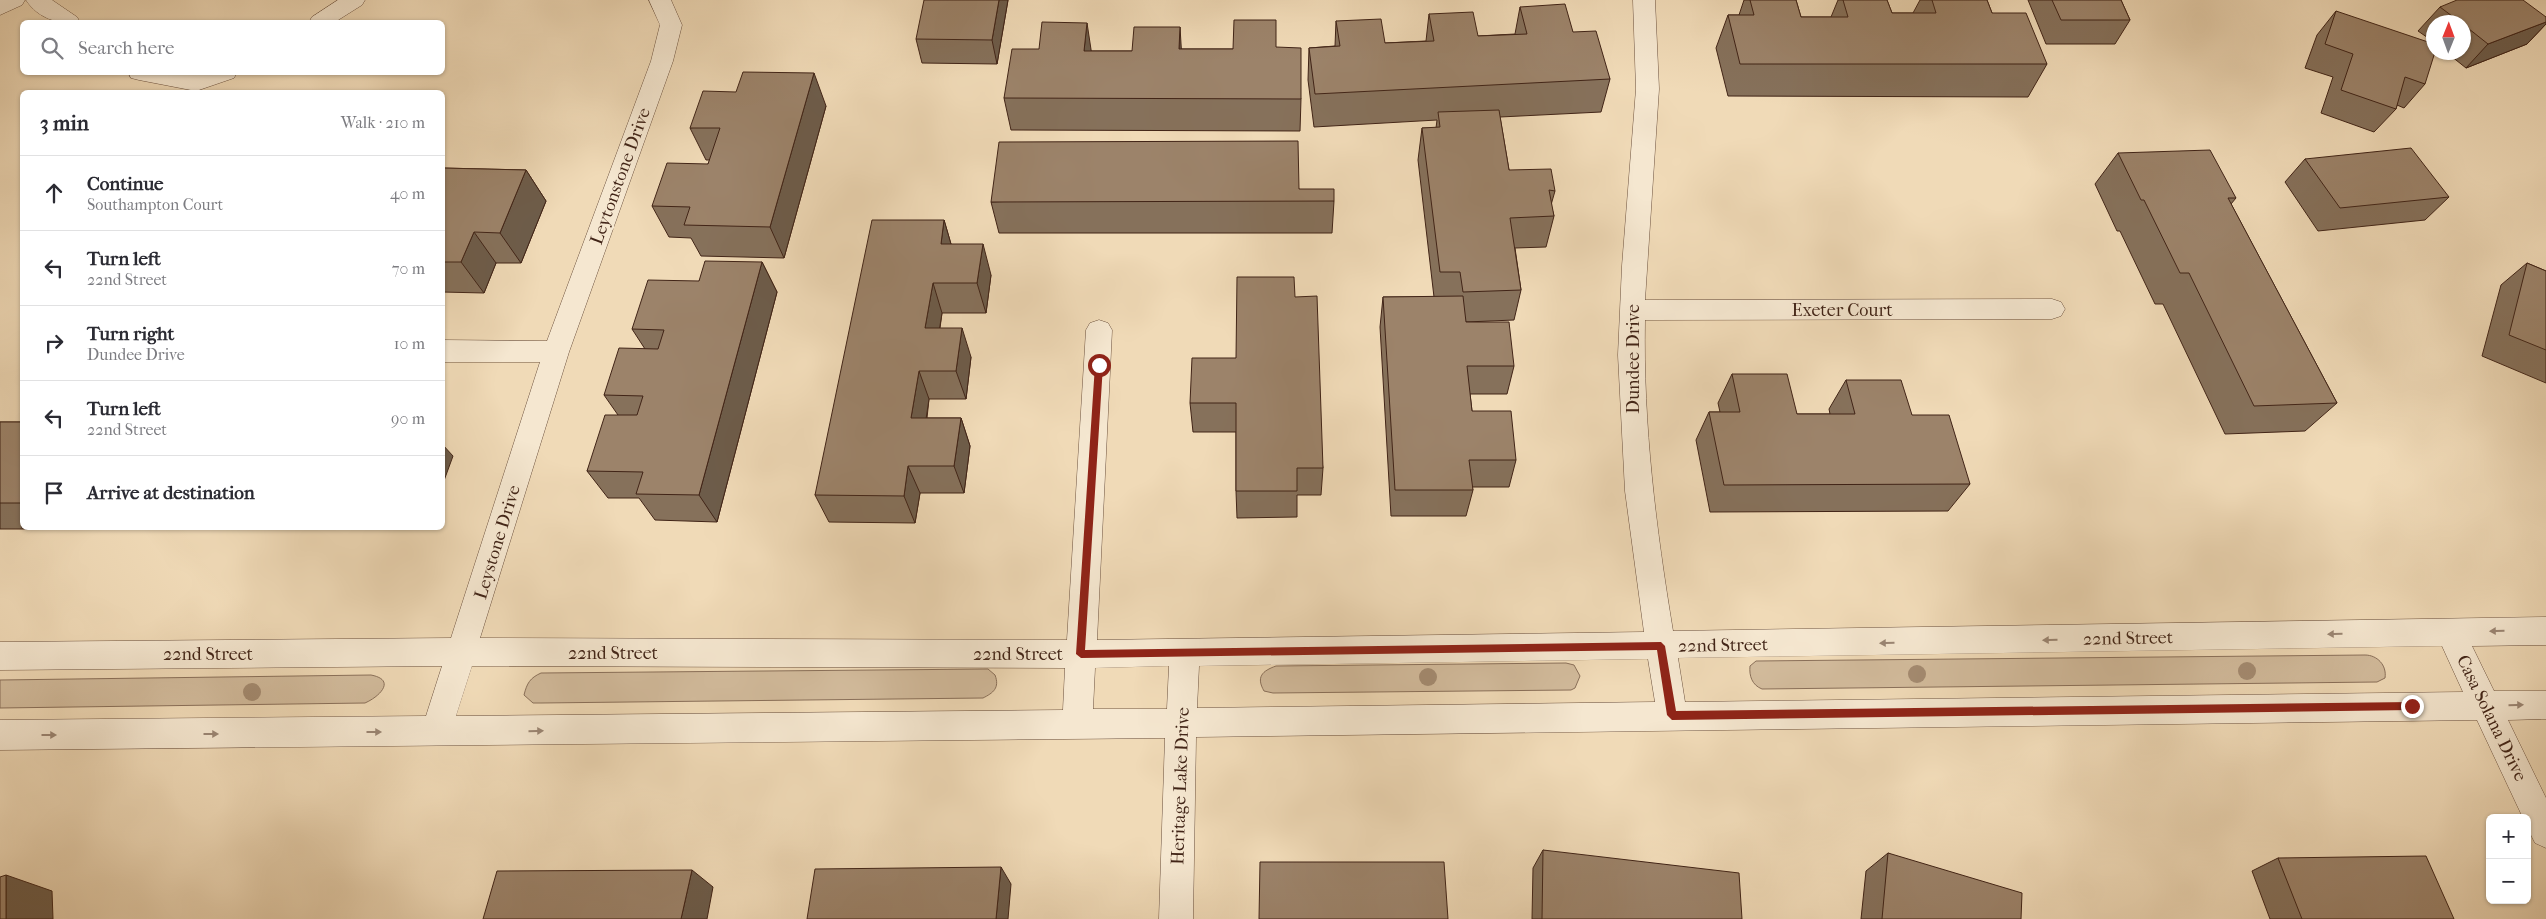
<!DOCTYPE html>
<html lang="en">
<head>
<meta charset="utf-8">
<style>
  :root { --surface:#fff; --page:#f2f2f3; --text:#2b2b33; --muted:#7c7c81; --line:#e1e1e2 }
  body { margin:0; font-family:"IM FELL French Canon",serif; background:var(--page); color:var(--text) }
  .controls { position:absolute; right:15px; bottom:15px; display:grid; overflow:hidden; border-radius:8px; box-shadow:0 1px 4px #0004 }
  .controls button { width:45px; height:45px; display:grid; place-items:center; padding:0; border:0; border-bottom:1px solid var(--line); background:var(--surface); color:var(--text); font:25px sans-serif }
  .compass { position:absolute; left:2426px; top:15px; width:45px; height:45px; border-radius:50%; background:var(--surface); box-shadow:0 1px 4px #0004; rotate:1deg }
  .stop { position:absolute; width:15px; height:15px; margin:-11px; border:4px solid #8f2418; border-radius:50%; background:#fff }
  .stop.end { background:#8f2418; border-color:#fff; box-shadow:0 1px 5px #0008 }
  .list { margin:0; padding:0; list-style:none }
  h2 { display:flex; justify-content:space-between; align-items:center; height:65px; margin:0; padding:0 20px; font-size:21px }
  h2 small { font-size:16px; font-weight:400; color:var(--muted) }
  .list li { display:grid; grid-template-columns:32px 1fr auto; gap:15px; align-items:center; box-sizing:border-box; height:75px; padding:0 20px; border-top:1px solid var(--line) }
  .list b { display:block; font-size:19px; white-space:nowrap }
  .list p { margin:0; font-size:16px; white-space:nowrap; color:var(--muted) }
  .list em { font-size:16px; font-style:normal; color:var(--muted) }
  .icon { flex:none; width:28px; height:28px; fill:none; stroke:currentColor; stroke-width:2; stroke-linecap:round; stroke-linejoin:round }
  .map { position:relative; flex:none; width:2546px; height:919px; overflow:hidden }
  .search { position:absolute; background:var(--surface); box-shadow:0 1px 4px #0004; left:20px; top:20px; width:425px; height:55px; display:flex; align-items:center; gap:12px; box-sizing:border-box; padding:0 18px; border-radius:8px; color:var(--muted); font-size:19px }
  .panel { position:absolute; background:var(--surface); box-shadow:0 1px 4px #0004; left:20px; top:90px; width:425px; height:440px; border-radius:8px }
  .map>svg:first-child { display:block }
  .green { fill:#d2bb9c; stroke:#8a705a }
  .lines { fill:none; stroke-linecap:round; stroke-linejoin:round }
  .street-casing { stroke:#6d523f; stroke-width:1 }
  .street { fill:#f5e7d0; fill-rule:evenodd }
  .tree { fill:#a48b71 }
  .wall { fill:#86715b; stroke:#412417 }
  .shaded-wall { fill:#6d5c4a; stroke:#412417 }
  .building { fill:#9c836a; stroke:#412417 }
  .oneway { fill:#9b8674 }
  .route { fill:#8f2418 }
  .labels { text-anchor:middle; stroke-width:5; stroke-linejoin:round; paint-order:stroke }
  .street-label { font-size:18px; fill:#412417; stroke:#f5e7d0 }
</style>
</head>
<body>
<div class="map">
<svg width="2546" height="919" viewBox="0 0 2546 919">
  <rect width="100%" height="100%" fill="#f0dab7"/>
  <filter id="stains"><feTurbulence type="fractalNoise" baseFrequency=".004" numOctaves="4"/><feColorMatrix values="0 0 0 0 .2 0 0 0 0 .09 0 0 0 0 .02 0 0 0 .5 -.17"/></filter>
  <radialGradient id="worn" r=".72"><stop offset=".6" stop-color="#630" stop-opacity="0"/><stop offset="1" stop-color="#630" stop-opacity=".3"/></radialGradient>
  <g class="green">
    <path d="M2365 655C2377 655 2387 665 2385 678L2377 682 1762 689C1752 685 1749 676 1750 666L1756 661Z"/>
    <path d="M1566 663 1574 665 1580 676 1575 688 1571 690 1273 693 1264 691C1256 677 1262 671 1276 666Z"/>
    <path d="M988 669 995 675C1000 688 993 693 983 698L541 703H533L524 695C527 683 530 678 541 673Z"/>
    <path d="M371 675C397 680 379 697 365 703L0 708V680Z"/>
  </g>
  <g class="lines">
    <g class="street-casing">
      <g id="street">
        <polygon points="0,0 25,0 22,5 0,15"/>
        <path d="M26 0H52L77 17 80 22C60 25 38 19 26 0Z"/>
        <polygon points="338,0 365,0 362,5 335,22 309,22 312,17"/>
        <path d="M649 0H671L682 25 673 61 569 352 480 638 1067 640 1086 330 1090 323 1099 320 1108 323 1112 330 1097 640 1644 632 1625 491 1618 355 1622 266 1636 89 1633 0H1655L1659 89 1645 300 2052 299 2061 302 2065 309 2061 316 2052 319 1645 320C1643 425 1656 528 1673 631L2546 617V645L2472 646 2494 691H2546V719L2508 720 2546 798V848L2535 843 2527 827V818H2523L2477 720 1196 737 1193 919H1159L1165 738 0 750V720L426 716 442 666 0 670V642L451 638 540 362H442V340L547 341 651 61 660 25ZM2442 646 2463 692 1685 702 1678 658ZM1648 659 1655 702 1197 708 1199 666ZM472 666 1065 668 1063 710 456 716ZM1169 666 1167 709H1093L1095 668Z"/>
        <polygon points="128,72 183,72 195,75 201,72 237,72 234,78 196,91 139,80 131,78"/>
      </g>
    </g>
    <use href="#street" class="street"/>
  </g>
  <g class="tree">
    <circle cx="2247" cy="671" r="9"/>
    <circle cx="1917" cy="674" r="9"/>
    <circle cx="1428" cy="677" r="9"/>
    <circle cx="252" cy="692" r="9"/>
  </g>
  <g class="wall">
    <polygon points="1008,0 997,64 922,63 916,39"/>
    <polygon points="1744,0 1796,0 1801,17 1831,17 1838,0 1887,0 1892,13 1913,13 1920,0 1987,0 1992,13 2047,64 2028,97 1728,96 1716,48 1728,15 1739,15"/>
    <polygon points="2028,0 2121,0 2130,20 2115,44 2046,44"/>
    <polygon points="1520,7 1573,32 1610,79 1601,112 1500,117 1509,170 1555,191 1551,205 1554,216 1546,247 1515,248 1521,290 1514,320 1466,322 1514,366 1507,394 1470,394 1472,411 1516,460 1509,487 1472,487 1473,490 1466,516 1391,516 1380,327 1383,297 1434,297 1418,160 1422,128 1436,128 1437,120 1314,127 1308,80 1309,48 1335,46 1336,21 1385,43 1426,41 1429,14 1478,36 1515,34"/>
    <polygon points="2440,7 2546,17 2546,24 2527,44 2466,68 2446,52 2464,52 2464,22 2434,22 2434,42 2418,31"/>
    <polygon points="2336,11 2425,84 2404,108 2397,105 2396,109 2374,132 2321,113 2333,77 2305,68 2317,35"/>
    <polygon points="1276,47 1301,99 1300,131 1011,130 1004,98 1039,49 1091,51 1132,51 1182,49 1233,49"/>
    <polygon points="826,106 784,258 701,256 691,238 669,237 652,206 708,164 710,160 706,160 690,128"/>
    <polygon points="2118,153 2236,198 2231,204 2337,403 2305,431 2225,434 2163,304 2155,304 2120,231 2117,231 2095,184"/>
    <polygon points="2305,159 2449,197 2425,220 2318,231 2285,182"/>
    <polygon points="442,168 526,170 546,201 521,263 496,263 484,293 442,292"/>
    <polygon points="1299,189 1334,201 1332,233 999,233 991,202"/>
    <polygon points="944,220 951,244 991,275 986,313 942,313 940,328 971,357 966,399 929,399 927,418 961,418 970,446 964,493 920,493 915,523 829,522 815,495"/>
    <polygon points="762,262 777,292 717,522 655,520 639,498 608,498 587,471 618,415 604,395 645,349 632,329 699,281"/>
    <polygon points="2527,263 2546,271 2546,383 2482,356 2501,285"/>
    <polygon points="1295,297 1323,468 1321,495 1297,495 1297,517 1237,518 1236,491 1236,432 1193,432 1190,403 1236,358"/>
    <polygon points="1732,374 1797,414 1830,414 1829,409 1846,380 1912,415 1970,484 1948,511 1710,512 1696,440 1709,412 1720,412 1718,403"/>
    <polygon points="0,422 22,422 22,528 161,528 161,529 0,529"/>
    <polygon points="1543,850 1742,919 1532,919 1533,868"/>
    <polygon points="1888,853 2021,919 1861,919 1866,871"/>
    <polygon points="2278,858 2454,919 2270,919 2252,871"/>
  </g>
  <g class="shaded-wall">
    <polygon points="999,0 1008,0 997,64 992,40"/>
    <polygon points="2546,22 2546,24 2527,44 2466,68 2488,44"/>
    <polygon points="1087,23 1092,56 1084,51"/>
    <polygon points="1180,27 1182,60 1179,49"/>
    <polygon points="814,73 826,106 784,258 770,227"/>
    <polygon points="526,170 546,201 521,263 500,233"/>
    <polygon points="944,220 953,251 941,244"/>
    <polygon points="474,232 496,263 484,293 461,262"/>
    <polygon points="983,244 991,275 986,313 977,283"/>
    <polygon points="762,262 777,292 717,522 699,495"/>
    <polygon points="933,283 942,313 935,357 925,328"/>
    <polygon points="962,328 971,357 966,399 956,371"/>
    <polygon points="919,371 929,399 922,446 911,418"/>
    <polygon points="961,418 970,446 964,493 954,466"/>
    <polygon points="442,444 453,456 442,486"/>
    <polygon points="908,466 920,493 915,523 904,496"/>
    <polygon points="1001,867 1011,884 1008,919 996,919"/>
    <polygon points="692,870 713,887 707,919 681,919"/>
    <polygon points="6,875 52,891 53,919 6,919"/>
  </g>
  <g class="building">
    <polygon points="924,0 999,0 992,40 916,39"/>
    <polygon points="1750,0 1796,0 1801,17 1848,17 1843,0 1887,0 1892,13 1936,13 1932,0 1987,0 1992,13 2026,13 2047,64 1740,64 1728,15 1754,15"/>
    <polygon points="2052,0 2121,0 2130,20 2061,20"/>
    <polygon points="2457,0 2523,0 2546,17 2546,22 2488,44 2464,25 2464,22 2460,22 2440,7"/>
    <polygon points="1565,4 1573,32 1596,31 1610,79 1315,94 1309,48 1340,46 1336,21 1381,19 1385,43 1434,41 1429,14 1473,12 1478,36 1527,34 1520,7"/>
    <polygon points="2336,11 2434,44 2434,52 2435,52 2425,84 2405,77 2396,109 2341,90 2353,54 2325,44"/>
    <polygon points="1234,20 1276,20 1276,47 1301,48 1301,99 1004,98 1012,49 1039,49 1042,22 1087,23 1084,51 1132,51 1134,27 1180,27 1179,49 1233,49"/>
    <polygon points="743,72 814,73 770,227 684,225 690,207 652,206 667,163 708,164 720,128 690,128 703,91 736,92"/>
    <polygon points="1499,110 1509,170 1551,169 1555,191 1549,190 1554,216 1510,218 1521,290 1463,292 1460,272 1440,272 1422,128 1440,127 1438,112"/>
    <polygon points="1298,141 1299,189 1334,189 1334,201 991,202 999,142"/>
    <polygon points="2411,148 2449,197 2340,208 2305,159"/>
    <polygon points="2210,150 2236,198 2228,198 2337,403 2254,406 2189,273 2180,273 2144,200 2141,200 2118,153"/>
    <polygon points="442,168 526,170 500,233 474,232 461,262 442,262"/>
    <polygon points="872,220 944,220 941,244 983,244 977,283 933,283 925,328 962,328 956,371 919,371 911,418 961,418 954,466 908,466 904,496 815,495"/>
    <polygon points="705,261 762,262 699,495 636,494 643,472 587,471 605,415 637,415 643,396 604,395 619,348 658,349 664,330 632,329 648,280 699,281"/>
    <polygon points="2527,263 2546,271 2546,350 2509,335"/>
    <polygon points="1237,277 1294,277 1295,297 1317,296 1323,468 1297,468 1297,491 1236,491 1236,403 1190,403 1192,358 1236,358"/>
    <polygon points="1463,296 1466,322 1509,322 1514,366 1467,366 1472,411 1511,411 1516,460 1469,460 1473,490 1395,490 1383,297"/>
    <polygon points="1732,374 1787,374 1797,414 1855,414 1846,380 1901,380 1912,415 1949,415 1970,484 1724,485 1709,412 1740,412"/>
    <rect x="0" y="422" width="22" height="81"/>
    <polygon points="1543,850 1739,873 1742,919 1542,919"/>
    <polygon points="1888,853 2022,893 2021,919 1882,919"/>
    <polygon points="2426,856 2454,919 2302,919 2278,858"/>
    <polygon points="1260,862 1444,862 1448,919 1259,919"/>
    <polygon points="1001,867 996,919 807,919 815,869"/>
    <polygon points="692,870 681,919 483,919 497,871"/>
    <polygon points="6,875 6,919 0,919 0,877"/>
  </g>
  <defs><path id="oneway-solid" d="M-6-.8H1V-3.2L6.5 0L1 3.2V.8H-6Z" transform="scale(1.25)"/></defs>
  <g class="oneway">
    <use href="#oneway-solid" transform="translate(2497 631) rotate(179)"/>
    <use href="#oneway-solid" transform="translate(2335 634) rotate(179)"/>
    <use href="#oneway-solid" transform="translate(2050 640) rotate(179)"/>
    <use href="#oneway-solid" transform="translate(1887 643) rotate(179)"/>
    <use href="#oneway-solid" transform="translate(2516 705) rotate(-1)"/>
    <use href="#oneway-solid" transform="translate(536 731) rotate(-1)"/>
    <use href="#oneway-solid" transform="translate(374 732)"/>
    <use href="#oneway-solid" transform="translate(211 734)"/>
    <use href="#oneway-solid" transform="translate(49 735)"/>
  </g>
  <polygon class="route" points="1099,362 1103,365 1085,650 1661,642 1665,646 1676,711 2412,702 2417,706 2412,710 1672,720 1667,715 1657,650 1081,658 1076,654 1095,365"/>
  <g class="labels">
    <g class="street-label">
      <text transform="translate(620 176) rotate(-70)" y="6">Leytonstone Drive</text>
      <text x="1842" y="316">Exeter Court</text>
      <text transform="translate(1633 359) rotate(-90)" y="6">Dundee Drive</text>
      <text transform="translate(497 542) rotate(-73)" y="6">Leystone Drive</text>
      <text transform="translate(2128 638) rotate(-1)" y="6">22nd Street</text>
      <text transform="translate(1723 645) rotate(-1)" y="6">22nd Street</text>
      <text x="613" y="659">22nd Street</text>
      <text x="208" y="660">22nd Street</text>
      <text x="1018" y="660">22nd Street</text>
      <text transform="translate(2492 718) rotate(64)" y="6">Casa Solana Drive</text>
      <text transform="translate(1180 786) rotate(-88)" y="6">Heritage Lake Drive</text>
    </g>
  </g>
  <rect width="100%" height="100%" filter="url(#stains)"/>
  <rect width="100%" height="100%" fill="url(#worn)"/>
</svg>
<div class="controls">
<button>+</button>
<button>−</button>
</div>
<svg class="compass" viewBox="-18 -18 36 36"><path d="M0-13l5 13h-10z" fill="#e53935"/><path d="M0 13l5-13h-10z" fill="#7c7c81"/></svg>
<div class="stop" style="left:1099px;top:365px"></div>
<div class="stop end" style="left:2412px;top:706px"></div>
<div class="search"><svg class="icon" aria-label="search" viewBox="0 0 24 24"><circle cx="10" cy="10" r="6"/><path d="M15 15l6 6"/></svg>Search here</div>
<section class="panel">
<h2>3 min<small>Walk · 210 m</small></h2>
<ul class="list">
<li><svg class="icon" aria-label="ahead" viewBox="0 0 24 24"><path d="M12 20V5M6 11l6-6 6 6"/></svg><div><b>Continue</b><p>Southampton Court</p></div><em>40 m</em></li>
<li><svg class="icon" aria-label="left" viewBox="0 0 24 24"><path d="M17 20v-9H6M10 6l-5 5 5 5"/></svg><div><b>Turn left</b><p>22nd Street</p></div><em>70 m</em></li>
<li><svg class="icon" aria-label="right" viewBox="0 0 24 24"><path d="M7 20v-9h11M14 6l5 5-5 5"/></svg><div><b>Turn right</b><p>Dundee Drive</p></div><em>10 m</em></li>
<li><svg class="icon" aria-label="left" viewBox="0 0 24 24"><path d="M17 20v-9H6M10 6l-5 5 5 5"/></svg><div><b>Turn left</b><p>22nd Street</p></div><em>90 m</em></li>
<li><svg class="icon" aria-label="arrive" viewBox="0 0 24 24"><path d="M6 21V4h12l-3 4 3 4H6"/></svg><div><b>Arrive at destination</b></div></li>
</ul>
</section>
</div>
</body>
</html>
